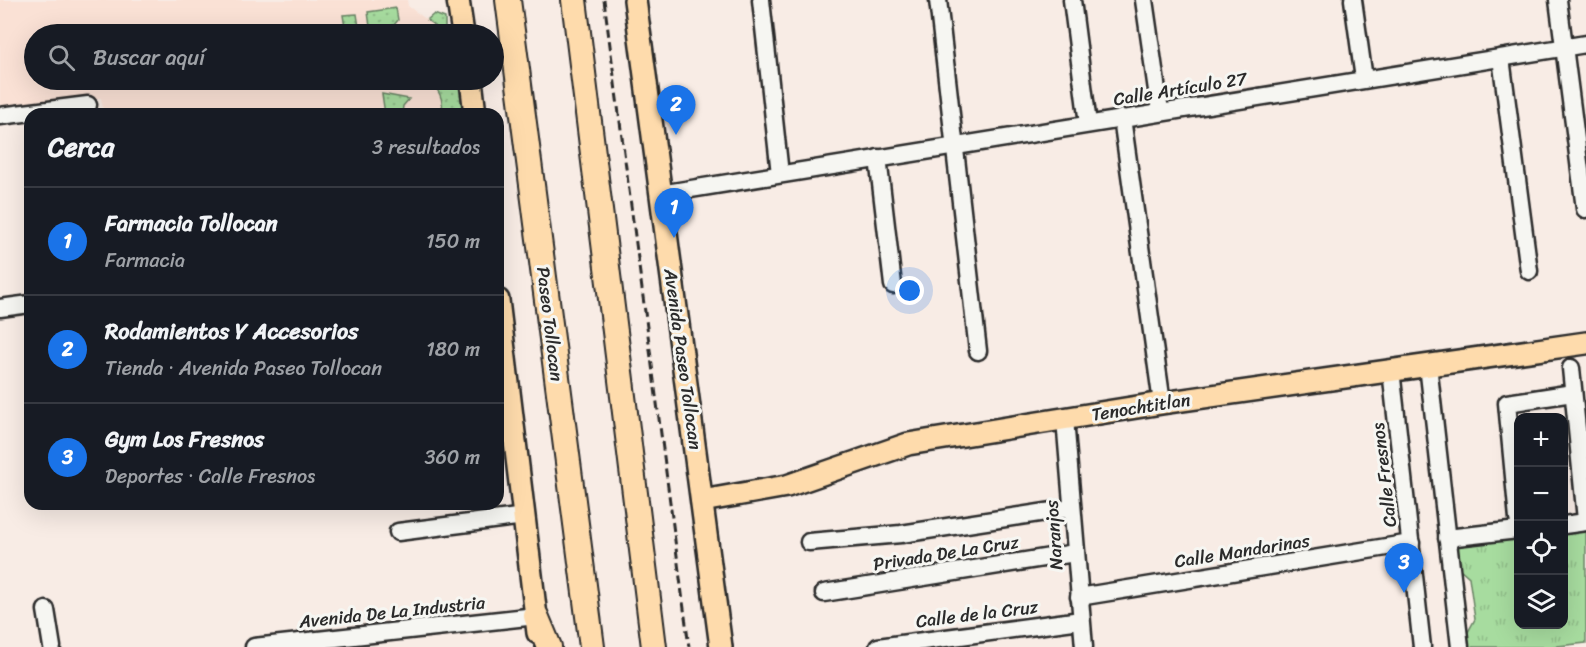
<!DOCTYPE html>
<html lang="es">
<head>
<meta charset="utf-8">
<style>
  :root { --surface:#171b24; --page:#20242c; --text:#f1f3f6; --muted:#9ea1a6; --line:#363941; --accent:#1a73e8 }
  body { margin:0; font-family:Sriracha,sans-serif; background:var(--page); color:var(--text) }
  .controls { position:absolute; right:18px; bottom:18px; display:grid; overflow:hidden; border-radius:12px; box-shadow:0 6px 24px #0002 }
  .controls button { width:54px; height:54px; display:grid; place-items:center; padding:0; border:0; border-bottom:2px solid var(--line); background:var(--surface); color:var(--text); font:30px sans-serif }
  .you { position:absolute; left:910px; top:291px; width:21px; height:21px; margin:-15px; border:4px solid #fff; border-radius:50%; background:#1a73e8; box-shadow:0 0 0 9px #1a73e833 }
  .badge { display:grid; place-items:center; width:39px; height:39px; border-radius:50%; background:var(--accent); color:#fff; font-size:20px; font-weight:700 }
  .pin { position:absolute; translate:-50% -50px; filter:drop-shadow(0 2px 3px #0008) }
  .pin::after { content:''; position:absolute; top:32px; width:21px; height:18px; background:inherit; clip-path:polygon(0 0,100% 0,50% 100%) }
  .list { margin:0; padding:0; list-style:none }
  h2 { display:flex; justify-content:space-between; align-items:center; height:78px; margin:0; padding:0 24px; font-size:26px }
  h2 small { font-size:20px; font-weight:400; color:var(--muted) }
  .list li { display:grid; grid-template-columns:39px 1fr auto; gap:18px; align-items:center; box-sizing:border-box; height:108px; padding:0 24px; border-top:2px solid var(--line) }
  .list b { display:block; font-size:22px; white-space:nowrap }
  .list p { margin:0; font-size:20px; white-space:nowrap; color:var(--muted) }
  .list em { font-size:20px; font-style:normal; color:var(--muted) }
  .icon { flex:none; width:33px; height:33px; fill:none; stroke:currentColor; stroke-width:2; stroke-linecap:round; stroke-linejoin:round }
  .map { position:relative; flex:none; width:1586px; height:647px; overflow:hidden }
  .search { position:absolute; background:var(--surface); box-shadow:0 6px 24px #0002; left:24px; top:24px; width:480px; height:66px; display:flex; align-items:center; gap:15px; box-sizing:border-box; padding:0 21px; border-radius:33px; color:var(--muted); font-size:22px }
  .panel { position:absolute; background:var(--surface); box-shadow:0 6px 24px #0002; left:24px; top:108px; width:480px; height:402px; border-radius:18px }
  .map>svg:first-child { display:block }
  .built { fill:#fae1d5 }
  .park { fill:url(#park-tufts); stroke:#698465; stroke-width:1.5 }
  .garden { fill:url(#garden-dots); stroke:#698465; stroke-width:1.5 }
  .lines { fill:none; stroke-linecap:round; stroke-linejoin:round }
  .minor-casing { stroke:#2b2b2b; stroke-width:21 }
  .major-casing { stroke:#2b2b2b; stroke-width:26 }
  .highway-casing { stroke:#2b2b2b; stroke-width:28 }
  .minor { stroke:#f6f6f2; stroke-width:16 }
  .major { stroke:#fedbac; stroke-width:21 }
  .highway { stroke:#fedbac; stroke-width:24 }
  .rail { stroke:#2b2b2b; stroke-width:3; stroke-dasharray:9 4.5; stroke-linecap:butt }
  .labels { text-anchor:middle; stroke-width:6; stroke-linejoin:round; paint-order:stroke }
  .street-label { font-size:18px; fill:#2b2b2b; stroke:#f6f6f2 }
</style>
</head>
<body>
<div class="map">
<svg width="1586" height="647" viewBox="0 0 1586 647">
  <defs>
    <pattern id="park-tufts" width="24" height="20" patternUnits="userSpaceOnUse" patternTransform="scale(1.5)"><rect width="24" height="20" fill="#a7dc9f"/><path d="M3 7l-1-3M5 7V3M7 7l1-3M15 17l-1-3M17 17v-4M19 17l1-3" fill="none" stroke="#90bd89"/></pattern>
    <pattern id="garden-dots" width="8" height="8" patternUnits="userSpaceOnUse" patternTransform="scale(1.5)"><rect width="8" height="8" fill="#a7dc9f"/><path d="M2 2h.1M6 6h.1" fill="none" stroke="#90bd89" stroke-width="1.8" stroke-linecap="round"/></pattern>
  </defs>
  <rect width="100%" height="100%" fill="#f8ece5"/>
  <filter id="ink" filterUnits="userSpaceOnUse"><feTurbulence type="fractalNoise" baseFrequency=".0167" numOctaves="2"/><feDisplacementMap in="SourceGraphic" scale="12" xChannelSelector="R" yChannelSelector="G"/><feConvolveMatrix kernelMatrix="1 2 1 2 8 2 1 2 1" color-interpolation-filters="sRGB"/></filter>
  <g filter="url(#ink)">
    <polygon class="built" points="0,0 407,0 408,6 427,20 434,14 442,16 446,24 445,34 34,34 34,80 458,80 462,106 458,114 104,114 101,98 0,110"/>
    <polygon class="park" points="1586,529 1586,643 1548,647 1468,647 1467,634 1475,619 1469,577 1459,568 1457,543 1518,536 1518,624 1564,624 1564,531"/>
    <g class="garden">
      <polygon points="396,8 398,20 394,25 386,27 387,34 371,34 368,12"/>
      <polygon points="357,14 360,34 346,34 343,15"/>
      <polygon points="434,14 445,18 445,34 430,34 435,26 427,20"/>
      <path d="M427 80H458L462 106 458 114H442C444 100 439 88 427 80Z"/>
      <polygon points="382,94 409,99 403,106 402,114 385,114"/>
    </g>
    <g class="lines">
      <g class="minor-casing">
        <g id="minor">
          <polyline points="761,0 780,174"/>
          <polyline points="938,0 978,351"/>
          <polyline points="1072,0 1088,124"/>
          <polyline points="1144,0 1160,111"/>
          <polyline points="1353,0 1364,79"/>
          <polyline points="1558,0 1585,209"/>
          <polyline points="1501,58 1529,271"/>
          <polyline points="0,116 88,105"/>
          <polyline points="1122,118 1162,403"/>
          <polyline points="878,158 893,285"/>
          <polyline points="660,194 1586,44"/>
          <polyline points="0,308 30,304"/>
          <polyline points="1428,365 1460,647"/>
          <polyline points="1571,368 1586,520"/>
          <polyline points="1391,370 1422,647"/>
          <polyline points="1065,419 1084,647"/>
          <polyline points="1518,519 1507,403 1573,393"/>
          <polyline points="1564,525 1586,522"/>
          <polyline points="398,532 525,516"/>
          <polyline points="1447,538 1518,530"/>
          <polyline points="809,542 901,534 1072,508"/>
          <polyline points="824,593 1075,553"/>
          <polyline points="1079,597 1411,543"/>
          <polyline points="46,610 52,647"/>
          <polyline points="254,647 536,616"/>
          <polyline points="878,647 1081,620"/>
        </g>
      </g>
      <g class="major-casing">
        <g id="major">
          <polyline points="458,0 463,34"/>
          <polyline points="635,0 721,647"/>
          <polyline points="471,80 475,114"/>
          <polyline points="498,300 538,633"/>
          <polyline points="702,501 787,486 908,444 1162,403 1586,343"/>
        </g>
      </g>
      <g class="highway-casing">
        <g id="highway">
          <polyline points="508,0 592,647"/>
          <polyline points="574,0 654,647"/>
          <polyline points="536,616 549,647"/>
        </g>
      </g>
      <use href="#minor" class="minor"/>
      <use href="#major" class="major"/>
      <use href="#highway" class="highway"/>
      <polyline class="rail" points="604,0 689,647"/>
    </g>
  </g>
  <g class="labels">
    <g class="street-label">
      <text transform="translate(1180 89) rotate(-9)" y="6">Calle Artículo 27</text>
      <text transform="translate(550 324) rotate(83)" y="6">Paseo Tollocan</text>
      <text transform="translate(683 359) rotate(82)" y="6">Avenida Paseo Tollocan</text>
      <text transform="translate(1141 407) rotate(-9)" y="6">Tenochtitlan</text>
      <text transform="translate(1384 475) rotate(-97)" y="6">Calle Fresnos</text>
      <text transform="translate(1054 535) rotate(-94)" y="6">Naranjos</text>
      <text transform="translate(1242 551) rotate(-9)" y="6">Calle Mandarinas</text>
      <text transform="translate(946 553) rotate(-9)" y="6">Privada De La Cruz</text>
      <text transform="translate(392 612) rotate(-6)" y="6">Avenida De La Industria</text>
      <text transform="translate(977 614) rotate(-7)" y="6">Calle de la Cruz</text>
    </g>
  </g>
</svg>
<div class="controls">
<button>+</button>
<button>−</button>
<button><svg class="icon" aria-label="locate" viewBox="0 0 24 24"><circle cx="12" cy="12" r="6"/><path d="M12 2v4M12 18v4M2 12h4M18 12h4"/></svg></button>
<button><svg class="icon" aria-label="layers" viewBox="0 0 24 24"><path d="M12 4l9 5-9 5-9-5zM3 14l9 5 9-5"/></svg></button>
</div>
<div class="you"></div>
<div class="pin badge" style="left:674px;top:238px">1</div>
<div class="pin badge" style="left:676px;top:135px">2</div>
<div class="pin badge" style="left:1404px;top:593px">3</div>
<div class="search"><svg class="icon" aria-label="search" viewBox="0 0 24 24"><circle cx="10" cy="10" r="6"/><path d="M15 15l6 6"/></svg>Buscar aquí</div>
<section class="panel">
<h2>Cerca<small>3 resultados</small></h2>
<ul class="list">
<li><span class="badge">1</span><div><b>Farmacia Tollocan</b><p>Farmacia</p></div><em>150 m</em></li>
<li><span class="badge">2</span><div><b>Rodamientos Y Accesorios</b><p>Tienda · Avenida Paseo Tollocan</p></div><em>180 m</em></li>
<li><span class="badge">3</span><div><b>Gym Los Fresnos</b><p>Deportes · Calle Fresnos</p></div><em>360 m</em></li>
</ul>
</section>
</div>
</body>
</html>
